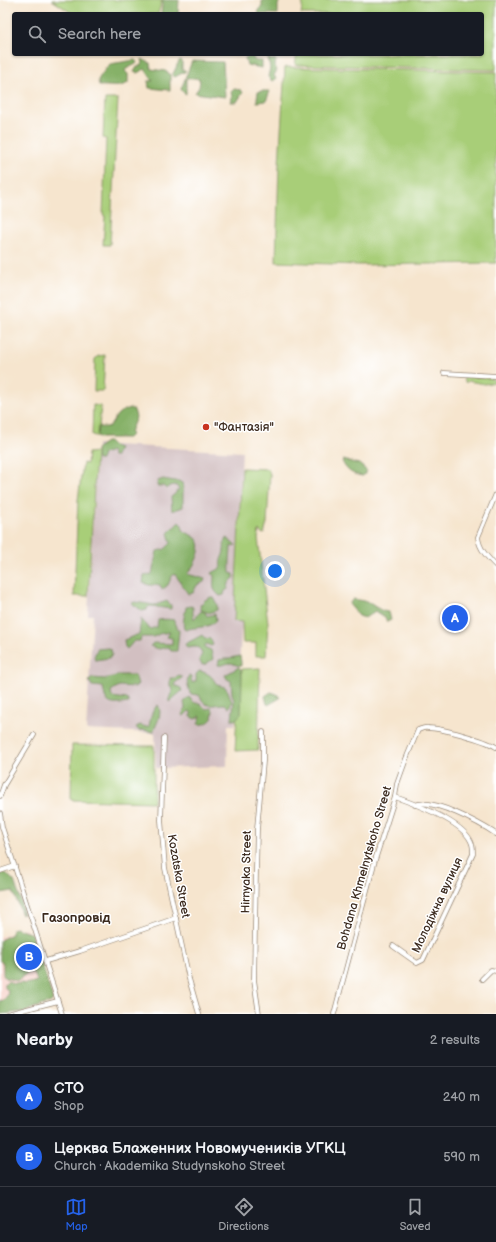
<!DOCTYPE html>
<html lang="en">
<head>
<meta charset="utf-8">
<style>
  :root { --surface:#171b24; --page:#20242c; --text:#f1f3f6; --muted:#9ea1a6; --line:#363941; --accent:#2563eb }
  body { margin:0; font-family:"Balsamiq Sans",sans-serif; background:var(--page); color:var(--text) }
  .you { position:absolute; left:275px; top:571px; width:14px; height:14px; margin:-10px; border:3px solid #fff; border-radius:50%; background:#1a73e8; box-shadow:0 0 0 6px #1a73e833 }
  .badge { display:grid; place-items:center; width:26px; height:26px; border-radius:50%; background:var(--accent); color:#fff; font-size:13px; font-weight:700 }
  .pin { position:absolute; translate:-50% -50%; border:2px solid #fff; box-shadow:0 1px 4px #0006 }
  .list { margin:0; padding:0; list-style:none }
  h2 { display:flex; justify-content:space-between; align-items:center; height:52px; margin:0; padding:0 16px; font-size:17px }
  h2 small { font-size:13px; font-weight:400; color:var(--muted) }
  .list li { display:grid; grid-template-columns:26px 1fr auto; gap:12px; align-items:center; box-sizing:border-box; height:60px; padding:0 16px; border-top:1px solid var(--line) }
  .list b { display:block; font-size:15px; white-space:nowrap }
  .list p { margin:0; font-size:13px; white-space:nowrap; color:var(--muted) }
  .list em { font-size:13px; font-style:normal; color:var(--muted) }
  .icon { flex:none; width:22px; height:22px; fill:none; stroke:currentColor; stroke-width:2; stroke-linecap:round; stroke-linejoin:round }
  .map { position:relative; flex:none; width:496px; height:1014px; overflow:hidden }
  .search { position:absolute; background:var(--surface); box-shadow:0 1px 3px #0004; left:12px; right:12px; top:12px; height:44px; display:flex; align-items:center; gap:10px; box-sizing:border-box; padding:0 14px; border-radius:4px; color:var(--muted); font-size:15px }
  .sheet { height:172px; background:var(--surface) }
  nav { display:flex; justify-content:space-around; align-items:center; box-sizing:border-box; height:56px; border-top:1px solid var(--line); background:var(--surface); font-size:11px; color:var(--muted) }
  nav a { display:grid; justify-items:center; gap:2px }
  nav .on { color:var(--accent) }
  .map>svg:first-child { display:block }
  .built { fill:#f7d1c9 }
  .industrial { fill:#d2bfc1 }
  .green { fill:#a8ce78; stroke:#727c4b }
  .forest { fill:#86b168; stroke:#606e43 }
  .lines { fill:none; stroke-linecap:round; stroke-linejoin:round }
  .street-casing { stroke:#988876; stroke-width:5.5 }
  .street { stroke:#fff; stroke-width:4 }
  .poi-dot { fill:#c8321e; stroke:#fff; stroke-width:1.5 }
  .labels { text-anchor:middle; stroke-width:3; stroke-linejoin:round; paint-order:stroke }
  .poi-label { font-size:12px; fill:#3b2a1e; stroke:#fff; text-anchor:start }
  .street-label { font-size:12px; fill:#3b2a1e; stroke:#fff }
  .neighbourhood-label { font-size:13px; font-weight:bold; fill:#3b2a1e; stroke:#fff }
</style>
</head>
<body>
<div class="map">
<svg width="496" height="1014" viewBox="0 0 496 1014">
  <rect width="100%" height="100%" fill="#fff"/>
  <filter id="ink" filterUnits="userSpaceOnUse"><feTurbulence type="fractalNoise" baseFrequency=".025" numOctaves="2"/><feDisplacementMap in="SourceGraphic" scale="8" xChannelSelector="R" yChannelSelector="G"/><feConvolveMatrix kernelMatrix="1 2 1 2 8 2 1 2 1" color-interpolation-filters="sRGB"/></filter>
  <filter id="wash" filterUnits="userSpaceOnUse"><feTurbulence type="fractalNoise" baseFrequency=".012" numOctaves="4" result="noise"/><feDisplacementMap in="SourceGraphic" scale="16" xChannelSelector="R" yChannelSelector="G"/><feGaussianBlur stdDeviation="0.9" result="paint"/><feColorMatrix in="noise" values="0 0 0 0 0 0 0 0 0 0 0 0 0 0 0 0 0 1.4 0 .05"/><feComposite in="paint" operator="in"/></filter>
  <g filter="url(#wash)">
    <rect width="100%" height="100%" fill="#f6e5ce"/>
    <polygon class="built" points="26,929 48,993 0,1008 0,937"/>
    <polygon class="industrial" points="97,444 242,452 234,620 242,621 235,725 228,725 227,766 156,768 155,733 86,730 93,615 88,615"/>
    <g class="green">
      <polygon points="52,0 162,0 158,14 73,14"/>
      <polygon points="303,0 496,0 496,70 295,65 297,54 482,54 482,14 301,14"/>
      <polygon points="285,67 496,72 496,263 359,265 276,262 279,164"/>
      <polygon points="105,99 118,99 110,245 103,245 105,216 103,215 106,139 103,138"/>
      <polygon points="105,355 103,391 94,391 95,359 98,356"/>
      <polygon points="466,376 492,379 496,381 495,382 485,384 468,381 466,383 463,379"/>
      <polygon points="93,405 101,406 98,437 92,435"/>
      <polygon points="96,452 88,596 74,596 78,500 83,463 87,464 88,453"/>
      <polygon points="242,468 268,469 270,474 267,523 264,534 261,533 259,530 258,538 268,623 266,656 256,656 256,643 243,643 242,622 234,621"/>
      <polygon points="260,668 258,750 235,751 237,712 240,712 242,669"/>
      <polygon points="72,745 154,746 154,802 71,800"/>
    </g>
    <g class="forest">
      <polygon points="163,0 179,0 178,14 161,14"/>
      <polygon points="262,0 280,0 278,5 278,14 259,14 258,10 262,7"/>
      <polygon points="250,55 252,56 255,61 262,61 262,68 247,65 245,58"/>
      <polygon points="268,58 271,60 275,59 276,61 275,66 277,71 274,75 276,79 272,81 268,77 270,68"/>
      <polygon points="142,59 150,63 151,69 165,71 170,74 170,90 149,88 148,81 153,81 145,69 137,73 134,72 137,67 143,64"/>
      <path d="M135 60 137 62 136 64 126 69 125 71 128 74V83C119 89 110 85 99 86L98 80C102 74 105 69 110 64Z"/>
      <path d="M180 60 182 61V69L186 71 175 77 172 75C176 70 176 65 180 60Z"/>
      <polygon points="192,61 223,62 225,97 195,93 199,87 200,80 196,78 186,79 186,94 183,92 181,89"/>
      <polygon points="234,89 241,90 243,92 237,102 231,102 232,97 231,92"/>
      <polygon points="261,91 270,91 266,101 257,102 257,98 258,92"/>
      <path d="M130 408 134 410 136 417 130 432 132 434 128 438H100L97 435 98 427C114 428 109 425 118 414 121 411 126 410 130 408Z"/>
      <polygon points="106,442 109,442 113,446 119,448 116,456 113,456 111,451 103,454 101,460 97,460 96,449"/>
      <path d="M343 460 359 464 367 471 363 476C353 475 346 471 342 461Z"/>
      <polygon points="163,479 175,481 179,481 183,484 183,507 172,511 171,497 176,493 176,491 179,490 176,485 169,486 167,489 163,486 157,486 157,484 158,481"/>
      <path d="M179 522 182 525 183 530C187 533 194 536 197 539 205 548 193 568 187 574L205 579 204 582 197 585 193 593 188 594 175 574 172 576 168 585 162 590 160 585C151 584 152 587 143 583L144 576 152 574 157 551 165 549 171 543 168 533Z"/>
      <path d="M228 538 232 543 236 545 233 547 231 546C231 555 229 563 230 573L234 574V578L229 583 228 589 225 591 224 595 220 596C211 589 214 585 214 576L212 573 221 568C219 558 223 559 224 550 225 546 223 544 225 540Z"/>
      <polygon points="211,597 213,597 217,604 217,610 209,613 201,610 200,605 205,600"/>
      <path d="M353 599C357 600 362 600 366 602 375 604 379 612 389 612L391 620 387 622 385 617 375 611 365 618 359 616 349 604Z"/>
      <polygon points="167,601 169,604 171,605 171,609 150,606 147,608 147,610 142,611 132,604 132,603 135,602 155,605"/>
      <path d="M192 606 193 608V615L194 619 201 611 205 612 207 616 215 614 216 621C208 629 196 626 186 630L184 629C182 621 185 615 186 607Z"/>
      <path d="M141 619 150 629 157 627 158 620C163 619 169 619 174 620L179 631 177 651H171L169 647 159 649 150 646 153 643 172 644V638L167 637 170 632 159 634 154 637H141L140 641H134L127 649 125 647 124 640 139 634Z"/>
      <path d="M202 635 205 638 211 639 213 645 211 646 206 644 204 647 211 650 213 659 206 664 202 665 199 660 202 654C200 645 194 647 187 648L185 644Z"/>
      <polygon points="108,648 111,649 112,654 109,658 95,660 94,657 97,649"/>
      <path d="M240 656 241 662V666C237 666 235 664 231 663 226 663 223 666 218 665L219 660Z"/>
      <polygon points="239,667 241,670 242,676 241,714 235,720 232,720 234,700 232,694 231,681 227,679 225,675"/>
      <path d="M199 671C209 673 212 676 217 685L225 687 228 691 232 702 229 708 225 704C211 704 207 710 199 695L190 694C189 687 185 683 189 675L191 676 192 683 196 681V674Z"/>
      <path d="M119 675H135L138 684 135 687 119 686 111 691 112 697 127 699 129 703C111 705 106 707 103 687L92 686 89 681 92 678 106 679Z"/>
      <path d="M178 675 182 676V678L176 682 174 685 181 688 182 691 169 702C168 697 173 693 172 688L170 686V678H175Z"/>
      <polygon points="271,692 277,694 280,698 268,705 267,704 265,696"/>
      <path d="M189 697 195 703H200L206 709 211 708 213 710 212 719C208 723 204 725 198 724L201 716 195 719 191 717V712L189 711 184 716 182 715 185 708 184 702Z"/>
      <path d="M158 705C163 713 157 723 153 732L142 730 139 731 136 727 140 725 146 727 149 726C151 718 151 710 158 705Z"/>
      <polygon points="6,873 14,881 21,901 23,914 22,915 13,891 0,893 0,874"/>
      <path d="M15 928 32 934 53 999 51 1002 31 1009 24 1013 21 1012 0 1014V1000L2 1001 7 996 8 990 5 988V983L8 981 15 984 22 983 25 984 35 982 37 981 34 973C27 970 23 977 18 981L6 978 3 975V963L0 961V940L12 934V929Z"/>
    </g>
  </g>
  <g filter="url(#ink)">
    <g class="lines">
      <g class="street-casing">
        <g id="street">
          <polyline points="444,373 496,376"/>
          <path d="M496 494 478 537C479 549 488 558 496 566"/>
          <polyline points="164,738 161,820 165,868 189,979 199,1014"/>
          <polyline points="0,796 4,785 34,735"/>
          <path d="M415 805C432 797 481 824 496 834"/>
          <polyline points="0,813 2,827 62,1014"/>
          <polyline points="0,871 15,866"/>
          <path d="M393 946 417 963 423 960 473 854C473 851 473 847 472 844 466 823 415 804 395 797"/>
          <polyline points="46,961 80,951 176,918"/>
          <polyline points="482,979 491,970 496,971"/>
          <polyline points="7,1014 58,1001"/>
          <polyline points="259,1014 254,980 256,869 257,829 263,761 263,732"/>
          <path d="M334 1014 375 860 395 797 397 784 406 759 418 730C421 729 425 727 428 728 441 728 485 740 496 747"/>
        </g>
      </g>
      <use href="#street" class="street"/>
    </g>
  </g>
  <circle class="poi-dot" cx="206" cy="427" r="4"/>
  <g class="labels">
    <g class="poi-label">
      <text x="214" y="431">"Фантазія"</text>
    </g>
    <g class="street-label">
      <text transform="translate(364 868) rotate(-74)" y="4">Bohdana Khmelnytskoho Street</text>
      <text transform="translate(246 872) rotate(-89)" y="4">Hirnyaka Street</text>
      <text transform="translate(179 876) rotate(80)" y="4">Kozatska Street</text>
      <text transform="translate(437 905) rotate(-65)" y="4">Молодіжна вулиця</text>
    </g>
    <g class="neighbourhood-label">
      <text x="76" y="922">Газопровід</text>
    </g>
  </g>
</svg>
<div class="you"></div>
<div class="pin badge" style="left:455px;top:618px">A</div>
<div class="pin badge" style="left:29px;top:957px">B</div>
<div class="search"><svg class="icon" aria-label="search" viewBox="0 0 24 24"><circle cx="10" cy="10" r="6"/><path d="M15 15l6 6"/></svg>Search here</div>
</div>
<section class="sheet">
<h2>Nearby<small>2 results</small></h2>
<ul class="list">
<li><span class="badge">A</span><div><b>СТО</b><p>Shop</p></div><em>240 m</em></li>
<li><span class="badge">B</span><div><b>Церква Блаженних Новомучеників УГКЦ</b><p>Church · Akademika Studynskoho Street</p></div><em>590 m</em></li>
</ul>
</section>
<nav>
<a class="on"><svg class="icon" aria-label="map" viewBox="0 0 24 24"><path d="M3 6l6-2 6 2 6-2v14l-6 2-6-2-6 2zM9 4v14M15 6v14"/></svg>Map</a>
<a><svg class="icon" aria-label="directions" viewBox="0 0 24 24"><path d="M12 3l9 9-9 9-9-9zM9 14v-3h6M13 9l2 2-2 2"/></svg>Directions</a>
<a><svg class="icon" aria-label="saved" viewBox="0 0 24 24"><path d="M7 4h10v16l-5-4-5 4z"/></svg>Saved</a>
</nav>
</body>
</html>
